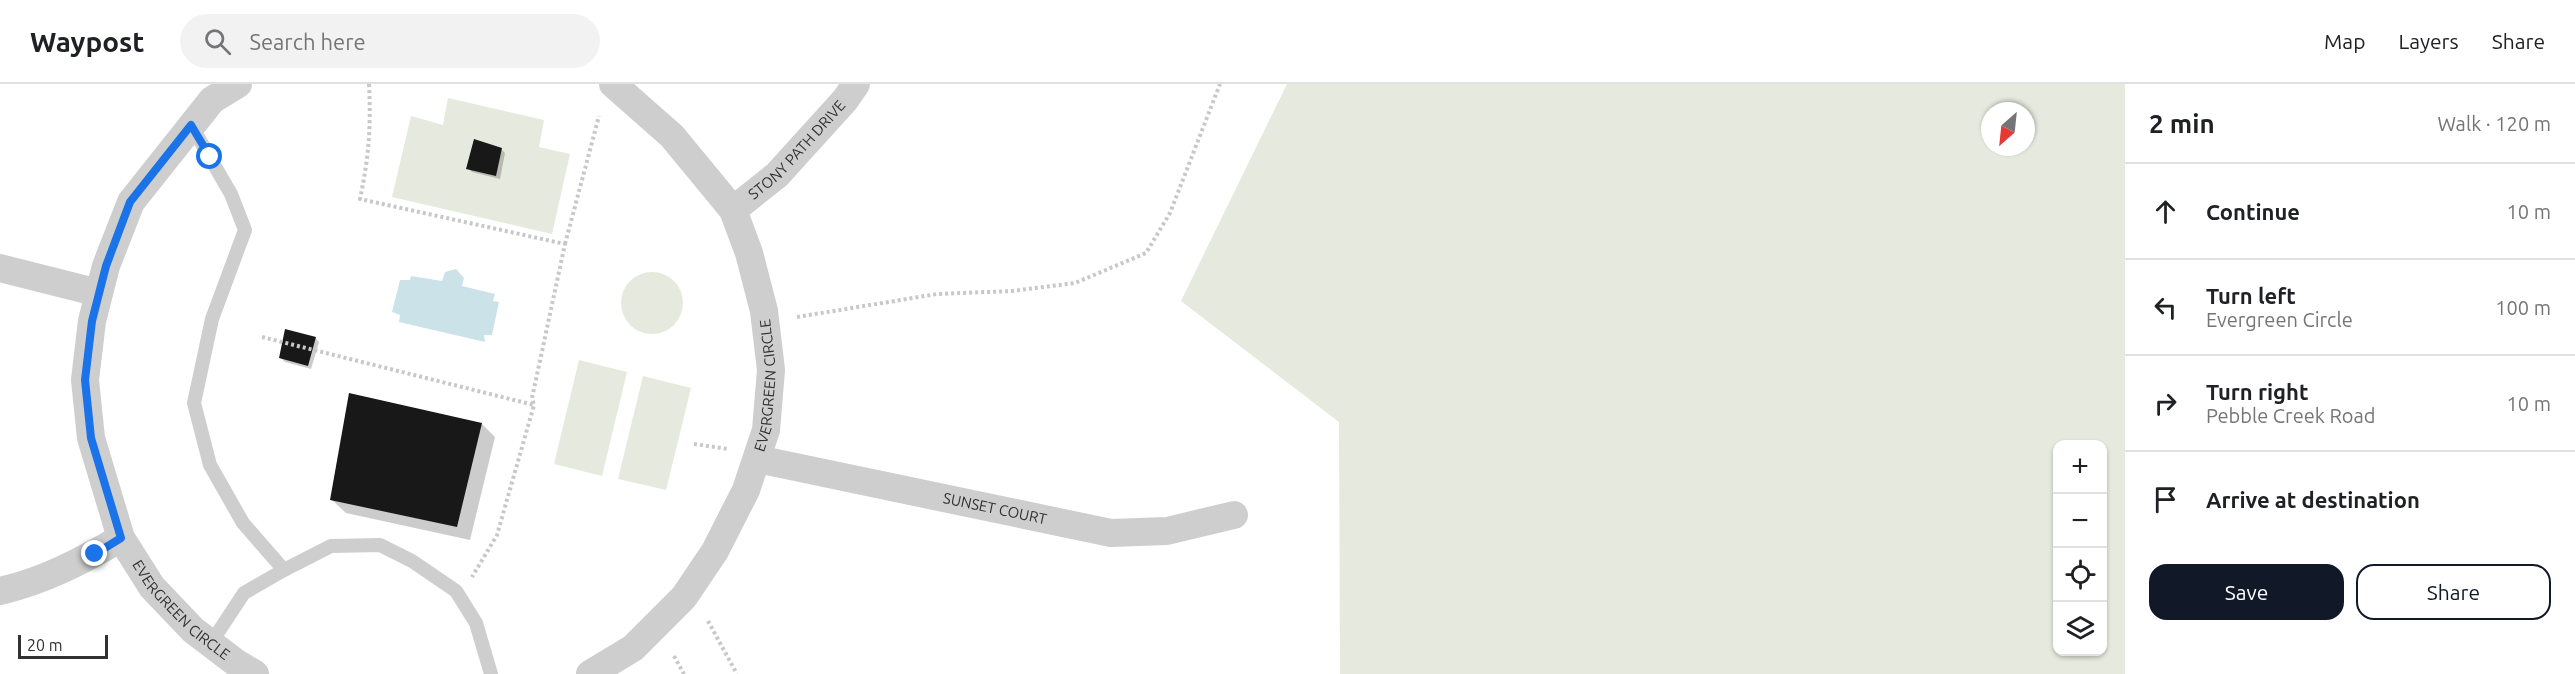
<!DOCTYPE html>
<html lang="en">
<head>
<meta charset="utf-8">
<style>
  :root { --surface:#fff; --page:#f2f2f2; --text:#202124; --muted:#757577; --line:#e0e0e0; --accent:#111827 }
  body { margin:0; font-family:Ubuntu,sans-serif; background:var(--page); color:var(--text) }
  .controls { position:absolute; right:18px; bottom:18px; display:grid; overflow:hidden; border-radius:12px; box-shadow:0 2px 4px #0004 }
  .controls button { width:54px; height:54px; display:grid; place-items:center; padding:0; border:0; border-bottom:2px solid var(--line); background:var(--surface); color:var(--text); font:30px sans-serif }
  .compass { position:absolute; left:1981px; top:18px; width:54px; height:54px; border-radius:50%; background:var(--surface); box-shadow:0 2px 4px #0004; rotate:207deg }
  .scale { position:absolute; left:18px; bottom:15px; width:90px; box-sizing:border-box; padding-left:6px; border:3px solid #313131; border-top:0; font-size:16px; line-height:21px; white-space:nowrap; color:#313131; -webkit-text-stroke:4px #fff; paint-order:stroke }
  .stop { position:absolute; width:18px; height:18px; margin:-14px; border:4px solid #1a73e8; border-radius:50%; background:#fff }
  .stop.end { background:#1a73e8; border-color:#fff; box-shadow:0 2px 6px #0008 }
  .list { margin:0; padding:0; list-style:none }
  h2 { display:flex; justify-content:space-between; align-items:center; height:78px; margin:0; padding:0 24px; font-size:26px }
  h2 small { font-size:20px; font-weight:400; color:var(--muted) }
  .list li { display:grid; grid-template-columns:39px 1fr auto; gap:18px; align-items:center; box-sizing:border-box; height:96px; padding:0 24px; border-top:2px solid var(--line) }
  .list b { display:block; font-size:22px; white-space:nowrap }
  .list p { margin:0; font-size:20px; white-space:nowrap; color:var(--muted) }
  .list em { font-size:20px; font-style:normal; color:var(--muted) }
  .actions { display:flex; gap:12px; padding:18px 24px }
  .actions a { flex:1; padding:14px 0; border:2px solid var(--accent); border-radius:18px; text-align:center; font-size:21px; color:var(--accent) }
  .actions .main { background:var(--accent); color:#fff }
  .icon { flex:none; width:33px; height:33px; fill:none; stroke:currentColor; stroke-width:2; stroke-linecap:round; stroke-linejoin:round }
  .map { position:relative; flex:none; width:2125px; height:590px; overflow:hidden }
  header { display:flex; align-items:center; gap:36px; box-sizing:border-box; height:84px; padding:0 30px; background:var(--surface); border-bottom:2px solid var(--line) }
  header strong { font-size:28px }
  nav { display:flex; gap:33px; margin-inline-start:auto; font-size:21px }
  .search { width:420px; height:54px; background:var(--page); display:flex; align-items:center; gap:15px; box-sizing:border-box; padding:0 21px; border-radius:33px; color:var(--muted); font-size:22px }
  main { display:flex }
  aside { flex:1; background:var(--surface) }
  .map>svg:first-child { display:block }
  .green { fill:#e6e9dd; fill-rule:evenodd }
  .water { fill:#cbe2e8 }
  .shadow { fill:#0003 }
  .building { fill:#181818 }
  .lines { fill:none; stroke-linecap:round; stroke-linejoin:round }
  .path { stroke:#c8c8c8; stroke-width:4; stroke-dasharray:3 3; stroke-linecap:butt }
  .lane { stroke:#cecece; stroke-width:14 }
  .street { stroke:#cecece; stroke-width:28 }
  .route { stroke:#1a73e8; stroke-width:8 }
  .labels { text-anchor:middle; stroke-width:6; stroke-linejoin:round; paint-order:stroke }
  .street-label { font-size:15px; fill:#313131; stroke:#fff }
</style>
</head>
<body>
<header>
<strong>Waypost</strong>
<div class="search"><svg class="icon" aria-label="search" viewBox="0 0 24 24"><circle cx="10" cy="10" r="6"/><path d="M15 15l6 6"/></svg>Search here</div>
<nav><a>Map</a><a>Layers</a><a>Share</a></nav>
</header>
<main>
<div class="map">
<svg width="2125" height="590" viewBox="0 0 2125 590">
  <rect width="100%" height="100%" fill="#fff"/>
  <g class="green">
    <path d="M1287 0H2125V590H1340L1339 338 1181 217ZM1990 27H2026V63H1990ZM2102 360V568H2058V360Z"/>
    <polygon points="448,14 544,36 539,63 570,70 552,150 392,113 411,32 443,41"/>
    <circle cx="652" cy="219" r="31"/>
    <polygon points="579,276 627,288 602,392 554,380"/>
    <polygon points="643,292 691,304 666,406 618,395"/>
  </g>
  <polygon class="water" points="456,185 464,194 462,202 495,210 493,217 499,218 492,251 484,251 485,258 399,238 400,231 392,228 400,196 410,196 411,192 442,197 445,188"/>
  <g class="shadow">
    <polygon points="501,65 505,69 500,95 472,88 468,84"/>
    <polygon points="315,254 319,258 311,285 285,278 281,274"/>
    <polygon points="482,340 495,353 470,456 346,429 332,416"/>
  </g>
  <g class="building">
    <polygon points="474,55 502,64 496,92 466,85"/>
    <polygon points="285,245 316,253 308,282 279,274"/>
    <polygon points="349,309 482,339 457,443 330,416"/>
  </g>
  <g class="lines">
    <g class="path">
      <path d="M369 0C371 44 369 72 360 115L565 160 532 314 534 321"/>
      <polyline points="565,160 599,32"/>
      <polyline points="797,233 937,210 1012,207 1075,199 1146,169 1170,129 1220,0"/>
      <polyline points="262,253 534,321 497,451 472,493"/>
      <polyline points="694,360 728,365"/>
      <polyline points="708,537 737,590"/>
      <polyline points="674,572 684,590"/>
    </g>
    <g class="lane">
      <polyline points="191,41 231,110 245,146 212,235 194,319 210,381 243,439 284,486"/>
      <polyline points="211,559 244,509 284,486 331,462 380,461 412,477 456,507 476,539 491,590"/>
    </g>
    <g class="street">
      <path id="s1" d="M238 0 212 16 131 118 106 182 92 237 85 296 91 354 121 454 152 503 193 546 235 578 255 590"/>
      <path id="s2" d="M733 126 777 91 845 16 856 0"/>
      <polyline points="0,184 99,209"/>
      <path id="s3" d="M757 375 1111 449 1167 447 1234 431"/>
      <path d="M0 507C44 497 82 477 121 454"/>
      <path id="s4" d="M590 590 633 564 684 513 715 467 746 406 766 346 771 286 764 227 749 169 733 126 672 52 613 0"/>
    </g>
  </g>
  <g class="lines">
    <polyline class="route" points="95,470 121,454 91,354 85,296 92,237 106,182 130,118 191,41 210,73"/>
  </g>
  <g class="labels">
    <g class="street-label">
      <text dy="5" stroke="none"><textPath href="#s2" startOffset="88">STONY PATH DRIVE</textPath></text>
      <text dy="5" stroke="none"><textPath href="#s4" startOffset="354">EVERGREEN CIRCLE</textPath></text>
      <text dy="5" stroke="none"><textPath href="#s3" startOffset="243">SUNSET COURT</textPath></text>
      <text dy="5" stroke="none"><textPath href="#s1" startOffset="603">EVERGREEN CIRCLE</textPath></text>
    </g>
  </g>
</svg>
<div class="controls">
<button>+</button>
<button>−</button>
<button><svg class="icon" aria-label="locate" viewBox="0 0 24 24"><circle cx="12" cy="12" r="6"/><path d="M12 2v4M12 18v4M2 12h4M18 12h4"/></svg></button>
<button><svg class="icon" aria-label="layers" viewBox="0 0 24 24"><path d="M12 4l9 5-9 5-9-5zM3 14l9 5 9-5"/></svg></button>
</div>
<svg class="compass" viewBox="-18 -18 36 36"><path d="M0-13l5 13h-10z" fill="#e53935"/><path d="M0 13l5-13h-10z" fill="#757577"/></svg>
<div class="scale">20 m</div>
<div class="stop" style="left:210px;top:73px"></div>
<div class="stop end" style="left:95px;top:470px"></div>
</div>
<aside>
<h2>2 min<small>Walk · 120 m</small></h2>
<ul class="list">
<li><svg class="icon" aria-label="ahead" viewBox="0 0 24 24"><path d="M12 20V5M6 11l6-6 6 6"/></svg><div><b>Continue</b></div><em>10 m</em></li>
<li><svg class="icon" aria-label="left" viewBox="0 0 24 24"><path d="M17 20v-9H6M10 6l-5 5 5 5"/></svg><div><b>Turn left</b><p>Evergreen Circle</p></div><em>100 m</em></li>
<li><svg class="icon" aria-label="right" viewBox="0 0 24 24"><path d="M7 20v-9h11M14 6l5 5-5 5"/></svg><div><b>Turn right</b><p>Pebble Creek Road</p></div><em>10 m</em></li>
<li><svg class="icon" aria-label="arrive" viewBox="0 0 24 24"><path d="M6 21V4h12l-3 4 3 4H6"/></svg><div><b>Arrive at destination</b></div></li>
</ul>
<div class="actions"><a class="main">Save</a><a>Share</a></div>
</aside>
</main>
</body>
</html>
